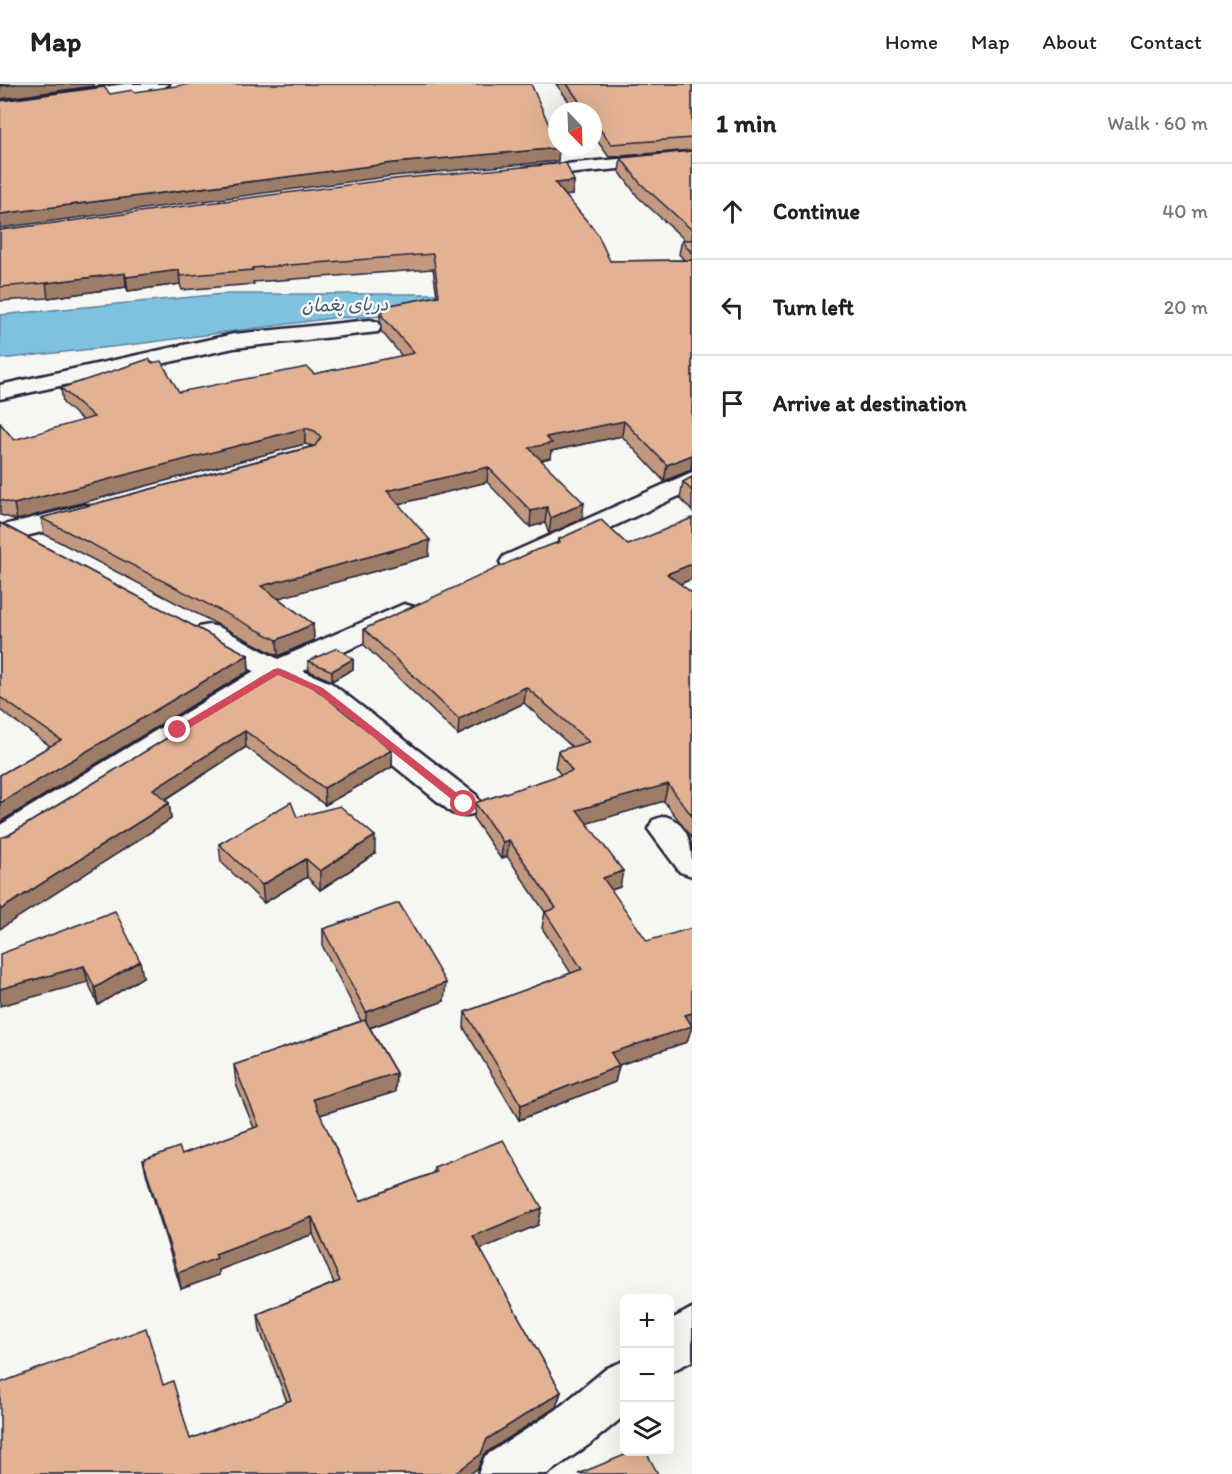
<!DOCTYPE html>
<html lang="en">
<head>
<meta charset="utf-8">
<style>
  :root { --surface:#fff; --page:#f6f6f6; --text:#222; --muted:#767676; --line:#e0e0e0 }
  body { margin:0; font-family:Itim,"Playpen Sans Arabic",sans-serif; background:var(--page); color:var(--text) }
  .controls { position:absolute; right:18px; bottom:18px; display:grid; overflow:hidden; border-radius:9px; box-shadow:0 6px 24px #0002 }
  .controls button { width:54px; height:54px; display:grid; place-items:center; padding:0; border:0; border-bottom:2px solid var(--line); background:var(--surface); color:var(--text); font:30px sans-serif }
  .compass { position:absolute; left:548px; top:18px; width:54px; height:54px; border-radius:50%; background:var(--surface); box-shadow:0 6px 24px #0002; rotate:157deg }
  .stop { position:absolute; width:18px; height:18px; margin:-14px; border:4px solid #d1495b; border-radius:50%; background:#fff }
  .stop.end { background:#d1495b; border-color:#fff; box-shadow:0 2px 6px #0008 }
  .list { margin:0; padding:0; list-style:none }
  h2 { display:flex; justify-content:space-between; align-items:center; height:78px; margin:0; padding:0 24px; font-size:26px }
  h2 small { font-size:20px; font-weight:400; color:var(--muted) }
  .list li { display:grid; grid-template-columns:39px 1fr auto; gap:18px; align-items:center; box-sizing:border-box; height:96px; padding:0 24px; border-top:2px solid var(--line) }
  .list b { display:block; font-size:22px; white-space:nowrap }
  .list em { font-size:20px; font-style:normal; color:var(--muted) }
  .icon { flex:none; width:33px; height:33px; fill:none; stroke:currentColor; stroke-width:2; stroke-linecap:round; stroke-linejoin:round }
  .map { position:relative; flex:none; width:692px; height:1390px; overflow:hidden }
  header { display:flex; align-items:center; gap:36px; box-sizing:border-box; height:84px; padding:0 30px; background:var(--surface); border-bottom:2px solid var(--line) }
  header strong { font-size:28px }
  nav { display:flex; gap:33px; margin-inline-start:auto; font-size:21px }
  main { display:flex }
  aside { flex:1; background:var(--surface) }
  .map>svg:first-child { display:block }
  .water { fill:#7fc2e0; stroke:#5a829e; stroke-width:1.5 }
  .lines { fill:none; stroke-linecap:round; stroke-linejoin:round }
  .minor-casing { stroke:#22223b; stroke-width:5 }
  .secondary-casing { stroke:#22223b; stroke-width:5 }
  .minor { fill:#f6f6f2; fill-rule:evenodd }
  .secondary { fill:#f6f6f2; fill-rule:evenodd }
  .wall { fill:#c2997e; stroke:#22223b; stroke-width:1.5 }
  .shaded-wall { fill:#9e7d67; stroke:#22223b; stroke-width:1.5 }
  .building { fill:#e2b293; stroke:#22223b; stroke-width:1.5 }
  .route { fill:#d1495b }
  .labels { text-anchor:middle; stroke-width:5; stroke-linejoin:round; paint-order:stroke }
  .far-water-label { font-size:18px; font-style:italic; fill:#435a75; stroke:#f6f6f2 }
</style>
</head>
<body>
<header>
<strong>Map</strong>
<nav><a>Home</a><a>Map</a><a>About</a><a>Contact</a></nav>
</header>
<main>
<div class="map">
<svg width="692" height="1390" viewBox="0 0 692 1390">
  <rect width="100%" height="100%" fill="#f6f6f2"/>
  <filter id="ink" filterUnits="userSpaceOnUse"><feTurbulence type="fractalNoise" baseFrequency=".0167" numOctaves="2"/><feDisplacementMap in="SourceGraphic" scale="12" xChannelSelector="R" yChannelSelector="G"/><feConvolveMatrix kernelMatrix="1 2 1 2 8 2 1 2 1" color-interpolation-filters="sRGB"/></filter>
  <g filter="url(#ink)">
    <polygon class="water" points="224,210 458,210 524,227 333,234 129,261 0,275 0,231"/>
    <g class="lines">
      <g class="minor-casing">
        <g id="minor">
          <polygon points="692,68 692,78 524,94 515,89 524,84"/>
          <polygon points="370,236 378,238 381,243 378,248 234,264 0,315 0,301 234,250"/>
          <polygon points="692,388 692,406 524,484 514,486 504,484 500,478 504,472"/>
          <polygon points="85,421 94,423 98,429 94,435 14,455 4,453 1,447 4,441"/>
          <polygon points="404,520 414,523 418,529 414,535 303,587 331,599 476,711 481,720 476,729 464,732 452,729 309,613 279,600 12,766 0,770 0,741 254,587 199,557 194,550 199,543 209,541 219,543 278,575"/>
          <path d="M665 732C692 741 692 766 692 792L680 788 648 745 653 736Z"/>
          <polygon points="692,1224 692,1277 670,1288 670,1236"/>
          <polygon points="624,1277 624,1332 590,1360 547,1390 478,1390 485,1372 556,1326 607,1284"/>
        </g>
      </g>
      <g class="secondary-casing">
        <polygon id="secondary" points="125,0 169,0 161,5 0,27 0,17"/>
      </g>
      <use href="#minor" class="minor"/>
      <use href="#secondary" class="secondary"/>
    </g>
    <g class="wall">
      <polygon points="556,0 692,0 692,66 609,73 593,51 593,27 576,27"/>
      <polygon points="692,67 692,386 664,397 622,352 551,367 550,374 541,376 582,435 549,450 545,439 530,443 487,398 398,420 429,472 278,514 313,540 314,556 278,572 44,450 41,434 313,362 305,360 17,436 0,431 0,339 14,356 83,337 63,319 61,304 152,279 179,308 314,290 402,272 381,247 381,239 380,237 380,223 437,212 433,185 253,198 254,200 182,206 180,200 128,207 126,203 48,214 0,217 0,146 574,97 572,111 565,111 610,177 684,176 679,170 682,156 685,156 638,113 619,87 621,74"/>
      <polygon points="692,393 692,427 680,414 683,398"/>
      <polygon points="0,439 248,571 249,587 0,738 0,691 50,662 0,626"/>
      <polygon points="559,455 628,461 692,495 680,500 692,509 692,754 664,717 587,739 620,803 611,806 691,943 687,958 619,981 615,998 519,1036 464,944 465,928 571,889 542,844 545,828 507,772 501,775 474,735 475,719 561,691 555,683 558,667 572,663 524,619 458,651 364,561 364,545 558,458"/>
      <polygon points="353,575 353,585 332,597 309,587 308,577"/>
      <polygon points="278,586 392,666 392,683 325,721 246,663 165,716 169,719 171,735 9,751"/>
      <polygon points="297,733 375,770 320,806 307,793 264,819 221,778 219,760"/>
      <polygon points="323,845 444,917 370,944 396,989 395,1008 320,1031 360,1117 433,1089 434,1083 542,1124 538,1141 480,1165 561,1308 556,1323 484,1370 478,1384 470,1390 0,1390 163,1301 190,1355 287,1318 260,1247 258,1230 334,1199 313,1150 219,1186 219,1191 181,1205 147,1093 143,1076 182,1070 254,1044 236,1000 234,981 361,937 323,863"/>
      <polygon points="0,870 143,893 98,921 88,898"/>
    </g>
    <g class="shaded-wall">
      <polygon points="16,0 94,0 94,2 0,15 0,2"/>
      <polygon points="559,64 558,77 393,92 0,144 0,130 393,79"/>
      <polygon points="574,97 572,111 554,113 555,99"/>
      <polygon points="179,186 180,200 128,207 126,193"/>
      <polygon points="125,189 126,203 48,214 46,199"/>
      <polygon points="624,337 622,352 551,367 550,374 527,380 529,364 546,353"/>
      <polygon points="305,344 305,360 17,436 14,420"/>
      <polygon points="692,371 691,386 664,397 667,381"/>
      <polygon points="488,383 487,398 387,423 387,407"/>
      <polygon points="584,419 582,435 549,450 551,434"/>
      <polygon points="547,423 545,439 530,443 531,427"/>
      <polygon points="430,456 429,472 262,519 261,502"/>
      <polygon points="692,480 692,495 664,506 667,490"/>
      <polygon points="313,540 314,556 278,572 277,556"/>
      <polygon points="248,571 249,587 0,738 0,719"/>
      <polygon points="353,575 353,585 332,597 332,587"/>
      <polygon points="526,603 524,619 458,651 459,635"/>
      <polygon points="245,647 246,663 155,722 153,705"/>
      <polygon points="392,666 392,683 325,721 324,704"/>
      <polygon points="668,700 664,717 575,743 577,726"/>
      <polygon points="169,719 171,735 0,845 0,826"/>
      <polygon points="375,752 375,770 320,806 320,787"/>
      <polygon points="509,756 507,772 501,775 503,758"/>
      <polygon points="306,775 307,793 264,819 262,801"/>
      <polygon points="623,787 620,803 599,810 603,794"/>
      <polygon points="140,877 143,893 98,921 95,904"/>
      <polygon points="84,882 88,898 0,922 0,905"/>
      <polygon points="446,899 444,917 366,945 366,928"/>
      <polygon points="692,929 692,943 687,958 607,985 611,969 685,931"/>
      <polygon points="619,982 615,998 519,1036 521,1021"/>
      <polygon points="396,989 395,1008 313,1033 313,1015"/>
      <polygon points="542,1124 538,1141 471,1169 473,1152"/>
      <polygon points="312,1133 313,1150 219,1186 219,1191 181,1205 178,1189 215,1170"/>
      <polygon points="561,1308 556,1323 484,1370 478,1384 470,1390 454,1390 487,1355"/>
    </g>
    <g class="building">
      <polygon points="0,0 16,0 0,2"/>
      <polygon points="190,0 531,0 557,59 557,63 559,63 559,64 393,79 0,130 0,17 104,3 110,10 133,6 135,8"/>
      <polygon points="567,0 692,0 692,54 611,60 593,36 593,27 586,27"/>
      <polygon points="692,67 692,146 640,99 621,74"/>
      <polygon points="566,79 574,97 555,99 597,149 610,177 692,176 692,371 667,381 624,337 546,353 552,359 529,364 584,419 551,434 547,423 531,427 488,383 387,407 430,456 261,502 313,540 277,556 41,434 315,362 321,353 315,347 305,344 14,420 0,416 0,339 14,356 94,333 61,304 149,275 152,279 161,277 179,308 307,283 314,290 414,269 382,232 383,227 380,223 439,212 433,170 252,184 253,186 180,192 179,186 126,193 125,189 46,199 0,203 0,146 394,95"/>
      <polygon points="682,156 692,156 692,170"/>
      <polygon points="692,393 692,407 683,398"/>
      <polygon points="692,434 692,480 667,490 692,509 692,732 668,700 577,726 623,787 603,794 647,857 692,844 692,929 685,931 692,942 611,969 619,982 521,1021 465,928 582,885 545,828 556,824 509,756 503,758 475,719 572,687 558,667 589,658 526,603 459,635 364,545 536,466 560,458 559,455 601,436 628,461"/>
      <polygon points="0,439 248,571 0,719 0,691 61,656 0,613"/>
      <polygon points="337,564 353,575 332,587 308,577"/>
      <polygon points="278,586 307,598 392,666 324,704 245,647 153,705 169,719 0,826 0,754 9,751"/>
      <polygon points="291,718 297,733 340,722 375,752 320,787 306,775 262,801 219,760"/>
      <polygon points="399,819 446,899 366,928 323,845"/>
      <polygon points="115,827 140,877 95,904 84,882 0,905 0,870"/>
      <polygon points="365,936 396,989 313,1015 360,1117 436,1088 434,1083 503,1056 542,1124 473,1152 561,1308 487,1355 481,1370 454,1390 0,1390 0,1299 146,1244 163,1301 173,1297 190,1355 291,1316 258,1230 340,1197 312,1133 215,1170 217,1174 178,1189 143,1076 179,1063 182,1070 259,1042 234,981"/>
      <polygon points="632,1368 646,1368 658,1390 578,1390"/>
    </g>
  </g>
  <polygon class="route" points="274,585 280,585 323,604 467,717 467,722 460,722 317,608 278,591 181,649 175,649 175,644"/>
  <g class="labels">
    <g class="far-water-label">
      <text transform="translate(345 221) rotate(-1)" y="6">دریای پغمان</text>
    </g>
  </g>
</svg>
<div class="controls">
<button>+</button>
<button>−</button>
<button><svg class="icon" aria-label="layers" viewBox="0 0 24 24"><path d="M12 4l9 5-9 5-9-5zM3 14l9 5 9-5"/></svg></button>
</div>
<svg class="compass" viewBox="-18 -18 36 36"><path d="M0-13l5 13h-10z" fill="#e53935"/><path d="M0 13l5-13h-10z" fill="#767676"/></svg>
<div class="stop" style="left:464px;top:720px"></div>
<div class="stop end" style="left:178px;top:646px"></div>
</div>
<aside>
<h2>1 min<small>Walk · 60 m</small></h2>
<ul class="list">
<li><svg class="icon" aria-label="ahead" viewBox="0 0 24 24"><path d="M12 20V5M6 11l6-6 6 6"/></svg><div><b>Continue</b></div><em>40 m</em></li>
<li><svg class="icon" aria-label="left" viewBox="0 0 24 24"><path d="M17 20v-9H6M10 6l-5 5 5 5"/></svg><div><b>Turn left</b></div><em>20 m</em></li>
<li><svg class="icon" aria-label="arrive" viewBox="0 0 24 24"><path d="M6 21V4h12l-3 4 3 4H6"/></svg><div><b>Arrive at destination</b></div></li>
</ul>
</aside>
</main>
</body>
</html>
